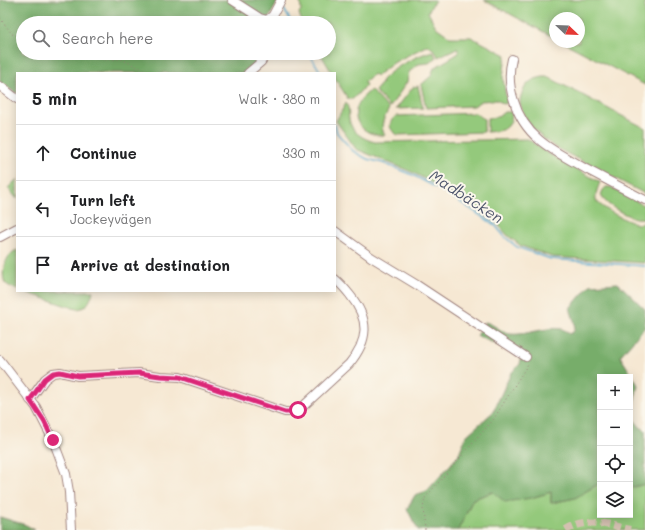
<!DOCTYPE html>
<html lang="en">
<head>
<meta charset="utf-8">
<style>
  :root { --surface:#fff; --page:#f2f2f2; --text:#202124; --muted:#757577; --line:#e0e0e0 }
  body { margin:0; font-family:Mali,sans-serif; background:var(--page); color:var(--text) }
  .controls { position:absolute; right:12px; bottom:12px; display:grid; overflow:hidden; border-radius:0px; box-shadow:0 2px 10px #0003 }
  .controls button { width:36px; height:36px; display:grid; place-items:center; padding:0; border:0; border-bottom:1px solid var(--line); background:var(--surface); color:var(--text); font:20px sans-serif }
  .compass { position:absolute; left:549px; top:12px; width:36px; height:36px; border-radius:50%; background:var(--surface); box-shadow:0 2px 10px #0003; rotate:113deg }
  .stop { position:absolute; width:12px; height:12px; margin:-9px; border:3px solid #db2777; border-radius:50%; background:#fff }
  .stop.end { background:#db2777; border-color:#fff; box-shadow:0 1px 4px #0008 }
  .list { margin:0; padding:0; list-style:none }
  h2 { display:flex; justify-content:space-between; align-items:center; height:52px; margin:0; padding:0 16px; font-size:17px }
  h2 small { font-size:13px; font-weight:400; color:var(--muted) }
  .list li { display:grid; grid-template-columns:26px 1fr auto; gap:12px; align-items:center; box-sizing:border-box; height:56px; padding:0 16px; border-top:1px solid var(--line) }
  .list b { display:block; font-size:15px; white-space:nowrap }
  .list p { margin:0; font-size:13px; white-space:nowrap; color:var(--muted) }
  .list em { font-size:13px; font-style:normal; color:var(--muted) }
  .icon { flex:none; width:22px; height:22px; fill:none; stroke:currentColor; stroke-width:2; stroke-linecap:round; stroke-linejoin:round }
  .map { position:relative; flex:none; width:645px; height:530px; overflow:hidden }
  .search { position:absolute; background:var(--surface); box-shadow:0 2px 10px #0003; left:16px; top:16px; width:320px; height:44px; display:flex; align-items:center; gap:10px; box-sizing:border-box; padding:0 14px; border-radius:22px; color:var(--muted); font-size:15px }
  .panel { position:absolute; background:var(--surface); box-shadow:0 2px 10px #0003; left:16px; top:72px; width:320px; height:220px; border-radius:0px }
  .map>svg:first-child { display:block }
  .green { fill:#94c97b; stroke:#6f7453 }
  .forest { fill:#77ad6b; stroke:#60664b }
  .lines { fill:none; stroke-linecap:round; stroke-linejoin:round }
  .stream { stroke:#53a7ce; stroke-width:1.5 }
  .minor-tunnel { stroke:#d4c0b1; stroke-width:8; stroke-dasharray:8 4; stroke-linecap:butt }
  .minor-casing { stroke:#a0847f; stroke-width:10 }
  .path { stroke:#a0847f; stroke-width:1; stroke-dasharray:1 3; stroke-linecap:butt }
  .minor { stroke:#fff; stroke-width:8 }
  .route { stroke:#db2777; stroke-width:5 }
  .labels { text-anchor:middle; stroke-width:4; stroke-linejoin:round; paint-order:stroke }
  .water-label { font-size:15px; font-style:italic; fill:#4e556c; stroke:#fbf7ec }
</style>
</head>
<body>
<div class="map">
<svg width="645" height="530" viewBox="0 0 645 530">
  <rect width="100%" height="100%" fill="#fbf7ec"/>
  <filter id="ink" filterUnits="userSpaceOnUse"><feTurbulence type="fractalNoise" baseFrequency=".025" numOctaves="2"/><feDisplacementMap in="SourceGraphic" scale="8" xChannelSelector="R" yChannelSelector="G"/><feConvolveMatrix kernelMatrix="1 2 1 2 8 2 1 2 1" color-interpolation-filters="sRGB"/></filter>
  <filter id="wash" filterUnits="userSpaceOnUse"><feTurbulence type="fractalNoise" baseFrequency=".012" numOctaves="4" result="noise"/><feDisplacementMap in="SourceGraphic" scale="16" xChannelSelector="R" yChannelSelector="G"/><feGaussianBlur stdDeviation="0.9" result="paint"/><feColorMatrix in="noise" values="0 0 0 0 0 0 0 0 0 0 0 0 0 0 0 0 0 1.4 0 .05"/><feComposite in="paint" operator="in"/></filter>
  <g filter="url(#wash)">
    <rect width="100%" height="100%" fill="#f6e8d3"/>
    <g class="green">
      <polygon points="300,0 435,0 428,12 436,27 450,37 471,37 506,55 503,78 507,103 504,104 497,100 481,101 474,106 426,108 421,85 431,76 434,68 459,53 457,48 438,57 435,51 428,45 395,62 376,76 374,74 364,82 366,85 353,99 348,99 335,78 335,73 332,73 320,53 329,53 329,23 302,23 299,13 301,10"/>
      <polygon points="484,0 645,0 645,85 563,42 579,42 579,18 555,18 555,38"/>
      <path d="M433 51 436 58 429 63 419 64 409 72 407 82 390 107 375 91 382 83 381 81C391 69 417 55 433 51Z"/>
      <path d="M543 77H548L645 128V194C624 183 603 172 582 161 572 156 562 151 552 145 539 136 515 113 521 96 525 84 531 79 543 77Z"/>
      <polygon points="418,86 423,108 396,109 413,87"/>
      <path d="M371 90 389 109C384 118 379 126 385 135 366 137 347 121 360 101 363 97 367 93 371 90Z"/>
      <path d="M346 103C350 110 348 112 349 119 351 132 363 139 375 142L528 139 544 151 600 182C598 188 595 194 596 200 599 207 631 224 639 224 640 224 644 223 645 223V263L552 257 521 246 507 235 497 223 449 192 414 173 356 149 336 121Z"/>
      <path d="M504 112H512C512 130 502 131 487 132V118L498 117Z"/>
      <path d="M475 113 484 119V132L398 135C389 130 387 123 396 116Z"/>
      <polygon points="17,179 17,199 8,188"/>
      <path d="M606 187H611L645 206V218C641 218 636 219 632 217 623 214 604 204 601 195L603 190Z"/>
      <path d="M17 250V289C13 288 8 286 5 283 0 272 6 254 17 250Z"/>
      <path d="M22 291H93C91 300 87 309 76 309Z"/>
      <polygon points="600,483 600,515 630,515 630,488 645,484 645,530 458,530 473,499 493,492 531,498 551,492 551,503 575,498"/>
    </g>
    <g class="forest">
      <polygon points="0,0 279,0 266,23 23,23 23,53 265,53 246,73 17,73 17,94 3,84 0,84"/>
      <path d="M618 283 645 309V327L620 356 638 385 631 416 640 427 645 430V484L630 488V479L631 478 630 476V377H600V483L575 498 551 503V492L531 498 505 502 493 492 473 499 458 530H418L407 509 415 495 427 491 458 456 466 436 493 412 511 373 520 364 521 358 507 349 477 336 485 322C494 324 501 332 510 334 525 336 546 326 562 329 565 330 568 333 570 334L574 331 575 324 570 308 590 285Z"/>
      <polygon points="0,517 26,525 35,530 0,530"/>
    </g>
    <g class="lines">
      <g class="stream">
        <polyline points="282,6 292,23"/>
        <polyline points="309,53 321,73"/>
        <polyline points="335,125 337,133 353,151 367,159 383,163 413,175 448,194 495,225 505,237 517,247 551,259 645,266"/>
      </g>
    </g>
  </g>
  <g filter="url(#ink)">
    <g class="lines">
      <path class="minor-tunnel" d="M566 530C589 516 606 525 630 530"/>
      <g class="minor-casing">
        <g id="minor">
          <polyline points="232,0 260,18 267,20 273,15 281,0"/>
          <path d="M512 59C508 74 509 86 514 101 525 139 556 152 588 170 607 180 626 190 645 200"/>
          <polyline points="248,73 261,62 267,53"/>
          <polyline points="0,86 17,99"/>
          <polyline points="335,231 371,257 417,285 526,357"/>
          <polyline points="0,237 17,228"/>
          <polyline points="0,360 36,407 53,440 66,474 69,492 71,530"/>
          <path d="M30 400 45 379 53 373 60 372 78 376 139 373 160 376 180 377 285 412H292L298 411 349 364C369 340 370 320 350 295 346 290 341 284 335 279"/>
        </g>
      </g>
      <g class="path">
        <polyline points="0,18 12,34 23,38"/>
        <polyline points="87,53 99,59 106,60 121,59 150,73"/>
        <polyline points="425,530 423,508 425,498 493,420 528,364"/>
        <polyline points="467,530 469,524"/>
      </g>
      <use href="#minor" class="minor"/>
    </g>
  </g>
  <g class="lines" filter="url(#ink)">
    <polyline class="route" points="53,440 44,421 30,400 45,379 53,373 60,372 78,376 139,373 160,376 180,377 285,412 292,412 298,410"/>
  </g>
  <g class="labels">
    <g class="water-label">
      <text transform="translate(466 197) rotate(33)" y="5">Madbäcken</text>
    </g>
  </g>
</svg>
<div class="controls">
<button>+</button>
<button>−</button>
<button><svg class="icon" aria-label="locate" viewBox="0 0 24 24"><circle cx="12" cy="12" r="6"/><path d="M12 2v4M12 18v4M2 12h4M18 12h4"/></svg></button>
<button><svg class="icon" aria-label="layers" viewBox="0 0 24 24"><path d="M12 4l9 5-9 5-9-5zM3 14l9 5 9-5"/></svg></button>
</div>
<svg class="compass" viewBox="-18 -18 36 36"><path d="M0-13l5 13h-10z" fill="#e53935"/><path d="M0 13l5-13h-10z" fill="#757577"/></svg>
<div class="stop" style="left:298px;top:410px"></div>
<div class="stop end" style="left:53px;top:440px"></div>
<div class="search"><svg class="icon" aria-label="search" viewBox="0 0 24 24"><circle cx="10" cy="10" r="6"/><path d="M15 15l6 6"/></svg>Search here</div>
<section class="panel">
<h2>5 min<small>Walk · 380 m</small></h2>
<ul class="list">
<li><svg class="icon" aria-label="ahead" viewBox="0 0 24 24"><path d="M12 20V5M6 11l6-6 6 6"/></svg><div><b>Continue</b></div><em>330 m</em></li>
<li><svg class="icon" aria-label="left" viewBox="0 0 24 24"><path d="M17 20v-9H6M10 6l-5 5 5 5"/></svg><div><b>Turn left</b><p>Jockeyvägen</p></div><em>50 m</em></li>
<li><svg class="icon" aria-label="arrive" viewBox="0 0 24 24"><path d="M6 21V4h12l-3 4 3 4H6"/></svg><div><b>Arrive at destination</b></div></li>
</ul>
</section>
</div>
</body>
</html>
